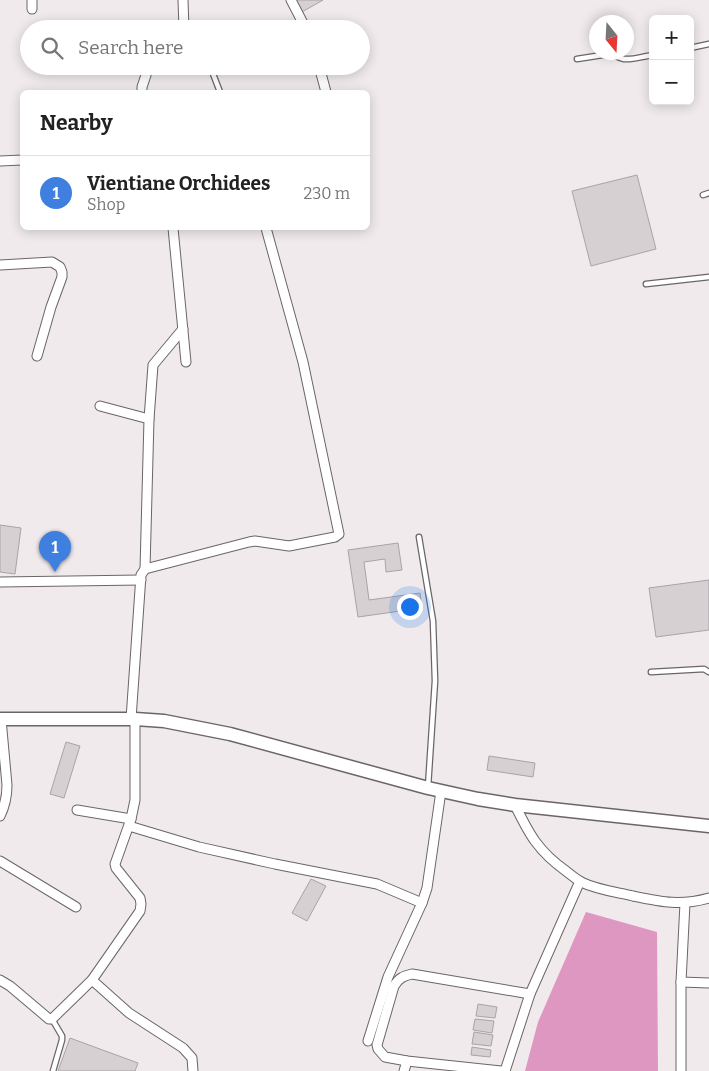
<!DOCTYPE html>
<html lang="en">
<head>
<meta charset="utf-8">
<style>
  :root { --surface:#fff; --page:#f6f6f6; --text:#222; --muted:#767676; --line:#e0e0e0; --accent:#0b8043 }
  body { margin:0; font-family:Bitter,serif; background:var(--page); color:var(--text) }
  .controls { position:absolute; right:15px; top:15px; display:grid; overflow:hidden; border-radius:8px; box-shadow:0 2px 12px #0003 }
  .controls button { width:45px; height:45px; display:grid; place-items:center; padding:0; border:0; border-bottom:1px solid var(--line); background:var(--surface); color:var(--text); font:25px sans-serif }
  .compass { position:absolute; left:589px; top:15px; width:45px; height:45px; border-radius:50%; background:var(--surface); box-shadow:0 2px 12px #0003; rotate:162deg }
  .you { position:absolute; left:409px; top:606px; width:18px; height:18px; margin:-12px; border:4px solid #fff; border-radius:50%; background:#1a73e8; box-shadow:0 0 0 8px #1a73e833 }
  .badge { display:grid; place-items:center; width:32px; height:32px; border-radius:50%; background:var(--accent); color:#fff; font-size:16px; font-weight:700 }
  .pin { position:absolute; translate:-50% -41px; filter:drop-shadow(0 1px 2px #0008) }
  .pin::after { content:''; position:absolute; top:26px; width:18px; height:15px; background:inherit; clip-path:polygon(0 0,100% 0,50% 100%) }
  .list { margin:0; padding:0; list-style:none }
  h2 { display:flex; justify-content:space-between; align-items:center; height:65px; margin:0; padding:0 20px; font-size:21px }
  h2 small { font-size:16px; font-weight:400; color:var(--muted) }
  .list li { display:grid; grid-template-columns:32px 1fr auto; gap:15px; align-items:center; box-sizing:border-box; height:75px; padding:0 20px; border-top:1px solid var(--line) }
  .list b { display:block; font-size:19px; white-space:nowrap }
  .list p { margin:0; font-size:16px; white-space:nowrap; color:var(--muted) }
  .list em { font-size:16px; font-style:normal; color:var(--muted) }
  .icon { flex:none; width:28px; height:28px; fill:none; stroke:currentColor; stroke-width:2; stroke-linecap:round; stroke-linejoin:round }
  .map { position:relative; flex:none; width:709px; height:1071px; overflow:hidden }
  .search { position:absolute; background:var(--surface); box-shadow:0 2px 12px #0003; left:20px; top:20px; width:350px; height:55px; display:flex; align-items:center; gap:12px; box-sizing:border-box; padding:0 18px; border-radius:28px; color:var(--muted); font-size:19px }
  .panel { position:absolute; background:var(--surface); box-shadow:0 2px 12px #0003; left:20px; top:90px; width:350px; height:140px; border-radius:8px }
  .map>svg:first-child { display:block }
  .water { fill:#de97c0 }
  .building { fill:#d6d0d3; stroke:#a9a3a6 }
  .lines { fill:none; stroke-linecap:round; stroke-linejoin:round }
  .lane-casing { stroke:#6b6568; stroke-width:7 }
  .street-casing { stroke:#6b6568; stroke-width:11 }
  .secondary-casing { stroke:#6b6568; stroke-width:15 }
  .lane { stroke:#fff; stroke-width:4.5 }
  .street { stroke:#fff; stroke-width:9 }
  .secondary { stroke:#fff; stroke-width:12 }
</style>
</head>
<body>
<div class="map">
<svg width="709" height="1071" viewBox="0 0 709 1071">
  <rect width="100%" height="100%" fill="#f0eaed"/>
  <polygon class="water" points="586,912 657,932 658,1071 525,1071 538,1022"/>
  <g class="building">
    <polygon points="297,0 323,0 302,12 295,1"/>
    <polygon points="637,175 656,249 591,266 572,191"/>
    <polygon points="0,525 21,528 15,574 0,572"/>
    <polygon points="398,543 402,570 386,572 385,559 364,562 369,600 420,593 422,608 358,617 348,550"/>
    <polygon points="709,580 709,630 656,637 649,588"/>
    <polygon points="66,742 80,746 64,798 50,794"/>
    <polygon points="489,756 535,763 533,777 487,770"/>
    <polygon points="311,879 326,886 307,921 292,913"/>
    <polygon points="478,1004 497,1007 495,1018 476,1016"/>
    <polygon points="475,1019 494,1021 492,1033 473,1030"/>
    <polygon points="474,1032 493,1035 491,1046 472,1044"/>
    <polygon points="70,1038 138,1063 135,1071 58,1071"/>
    <polygon points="472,1047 491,1050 490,1057 471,1055"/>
  </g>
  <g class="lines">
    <g class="lane-casing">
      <g id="lane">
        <polyline points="690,48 709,44"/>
        <path d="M577 59 609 54C614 55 619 58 624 59 633 60 644 56 653 55"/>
        <polyline points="210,66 220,92"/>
        <polyline points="703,195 709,193"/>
        <polyline points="646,284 709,277"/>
        <polyline points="419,537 433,621 435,681 428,787"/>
        <polyline points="651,672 704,669 709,672"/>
        <polyline points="52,1019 62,1036 62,1040 53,1071"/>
      </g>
    </g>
    <g class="street-casing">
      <g id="street">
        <polyline points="183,0 184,29"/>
        <polyline points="291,0 306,29"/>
        <polyline points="32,9 32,0"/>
        <polyline points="319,66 326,92"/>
        <polyline points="142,92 142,87 149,66"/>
        <polyline points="0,161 22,160"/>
        <polyline points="173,228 186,362"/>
        <polyline points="0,265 52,262 60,267 62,272 62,277 51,307 37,356"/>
        <polyline points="100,406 149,419 145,569 141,575 131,719"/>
        <polyline points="149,419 153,365 183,329"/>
        <polyline points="145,569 249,542 255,541 289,546 335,537 339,534 303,362 266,228"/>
        <polyline points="0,582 141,580"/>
        <path d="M515 805C529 834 538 851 566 871 571 875 576 879 581 882 598 890 616 892 633 896 662 902 680 906 709 898"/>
        <polyline points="77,810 131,819"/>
        <path d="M0 816C5 806 7 796 7 785L1 719"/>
        <polyline points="129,826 199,847 275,864 377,884 422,903"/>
        <polyline points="0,861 76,907"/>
        <polyline points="0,980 10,986 49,1019 52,1019 92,980 140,911 141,904 140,898 116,868 115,864 131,819 135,800 135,719"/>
        <polyline points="92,980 129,1013 183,1048 192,1058 193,1071"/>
        <polyline points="681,982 709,983"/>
        <polyline points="368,1041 388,977 422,903 427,888 441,791"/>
        <polyline points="404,1071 407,1061"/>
        <path d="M501 1071 407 1061 385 1057 378 1049 377 1045 394 986C399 978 403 976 412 974L530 994"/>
        <polyline points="505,1071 530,994 580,881"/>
        <polyline points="681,1071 681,982 685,903"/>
      </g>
    </g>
    <g class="secondary-casing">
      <polyline id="secondary" points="0,719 135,719 164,721 230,734 428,788 478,799 515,805 709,826"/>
    </g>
    <use href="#lane" class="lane"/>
    <use href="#street" class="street"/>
    <use href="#secondary" class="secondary"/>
  </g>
</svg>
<div class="controls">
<button>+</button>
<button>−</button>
</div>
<svg class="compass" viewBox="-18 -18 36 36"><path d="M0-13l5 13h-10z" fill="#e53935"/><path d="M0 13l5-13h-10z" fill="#767676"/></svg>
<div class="you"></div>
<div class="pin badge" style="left:55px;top:572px;background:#3f7fe0">1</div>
<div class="search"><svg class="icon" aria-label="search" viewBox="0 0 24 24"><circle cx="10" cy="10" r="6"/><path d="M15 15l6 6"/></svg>Search here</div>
<section class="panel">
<h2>Nearby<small></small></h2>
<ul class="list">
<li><span class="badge" style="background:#3f7fe0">1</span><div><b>Vientiane Orchidees</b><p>Shop</p></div><em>230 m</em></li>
</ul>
</section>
</div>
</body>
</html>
